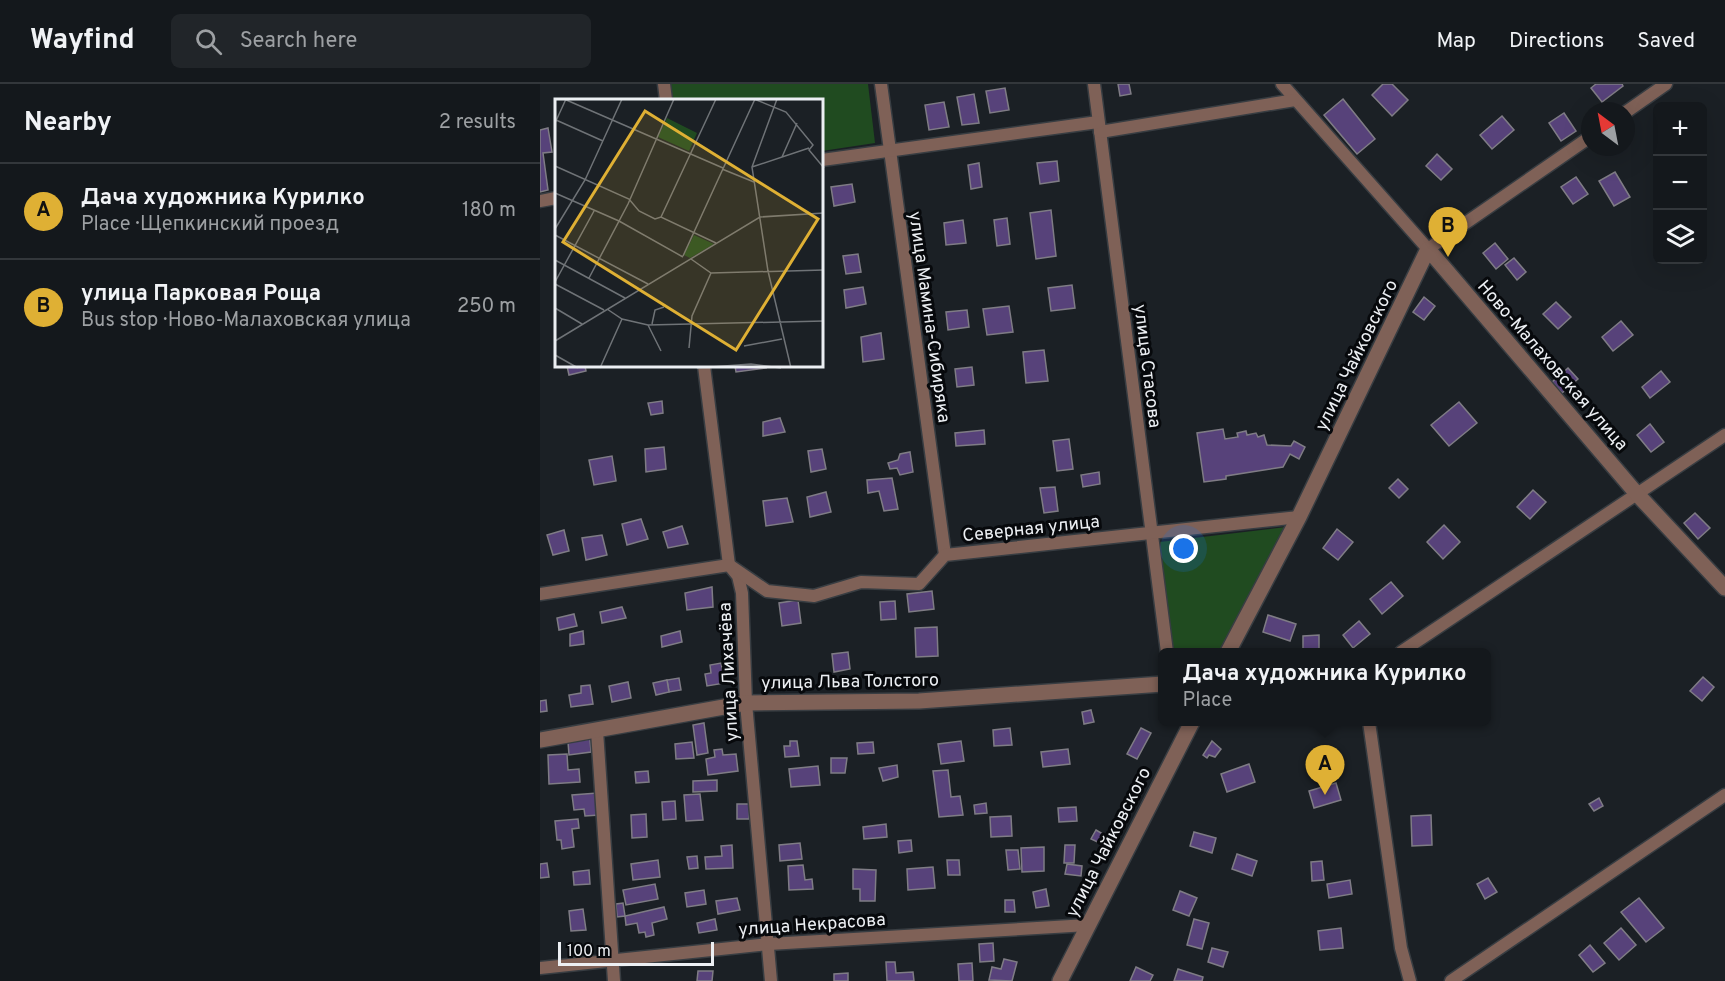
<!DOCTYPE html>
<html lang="en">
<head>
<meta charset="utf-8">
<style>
  :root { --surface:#14181c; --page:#212529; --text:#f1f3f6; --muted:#9da0a3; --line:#33373b; --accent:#dfb034 }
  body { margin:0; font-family:Overpass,sans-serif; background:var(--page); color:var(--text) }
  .controls { position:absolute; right:18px; top:18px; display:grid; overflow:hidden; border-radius:9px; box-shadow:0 6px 24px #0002 }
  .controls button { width:54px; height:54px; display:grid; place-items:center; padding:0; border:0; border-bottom:2px solid var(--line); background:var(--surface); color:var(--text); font:30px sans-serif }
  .compass { position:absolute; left:1041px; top:18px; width:54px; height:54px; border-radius:50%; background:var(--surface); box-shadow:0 6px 24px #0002; rotate:328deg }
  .scale { position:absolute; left:18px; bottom:15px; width:156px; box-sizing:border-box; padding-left:6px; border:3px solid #eceff3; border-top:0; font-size:16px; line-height:21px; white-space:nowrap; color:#eceff3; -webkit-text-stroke:4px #07090c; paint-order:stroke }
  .you { position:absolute; left:644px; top:465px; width:21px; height:21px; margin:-15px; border:4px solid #fff; border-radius:50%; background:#1a73e8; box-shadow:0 0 0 9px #1a73e833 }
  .badge { display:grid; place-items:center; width:39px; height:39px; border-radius:50%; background:var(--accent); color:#111; font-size:20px; font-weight:700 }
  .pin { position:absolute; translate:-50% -50px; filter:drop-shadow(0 2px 3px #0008) }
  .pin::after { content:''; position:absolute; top:32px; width:21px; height:18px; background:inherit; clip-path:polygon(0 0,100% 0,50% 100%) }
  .popup { position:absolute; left:618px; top:564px; width:333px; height:78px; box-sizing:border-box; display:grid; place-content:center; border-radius:9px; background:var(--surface); filter:drop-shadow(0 2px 4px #0005); font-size:20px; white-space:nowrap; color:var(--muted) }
  .popup b { font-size:22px; color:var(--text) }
  .popup::after { content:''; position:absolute; left:50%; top:100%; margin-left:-12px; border:12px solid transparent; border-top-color:var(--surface) }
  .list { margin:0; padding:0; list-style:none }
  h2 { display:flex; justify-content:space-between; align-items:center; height:78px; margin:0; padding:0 24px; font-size:26px }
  h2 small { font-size:20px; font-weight:400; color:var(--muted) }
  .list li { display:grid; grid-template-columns:39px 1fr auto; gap:18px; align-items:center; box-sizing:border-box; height:96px; padding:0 24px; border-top:2px solid var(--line) }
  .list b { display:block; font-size:22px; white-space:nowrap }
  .list p { margin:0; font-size:20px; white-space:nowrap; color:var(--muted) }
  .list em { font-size:20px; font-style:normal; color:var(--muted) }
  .icon { flex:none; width:33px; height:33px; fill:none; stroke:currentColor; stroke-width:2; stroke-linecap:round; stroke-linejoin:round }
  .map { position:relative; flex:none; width:1185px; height:897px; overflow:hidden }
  header { display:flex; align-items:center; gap:36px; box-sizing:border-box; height:84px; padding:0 30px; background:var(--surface); border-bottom:2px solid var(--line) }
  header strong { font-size:28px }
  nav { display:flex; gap:33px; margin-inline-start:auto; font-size:21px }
  .search { width:420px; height:54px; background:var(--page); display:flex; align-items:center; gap:15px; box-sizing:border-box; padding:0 21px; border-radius:9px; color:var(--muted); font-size:22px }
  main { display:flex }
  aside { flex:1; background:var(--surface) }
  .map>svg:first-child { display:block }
  .green { fill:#204b20 }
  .building { fill:#57427a; stroke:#7f7c85; stroke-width:1.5 }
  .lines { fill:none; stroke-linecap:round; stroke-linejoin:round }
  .minor-casing { stroke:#383d42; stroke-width:15 }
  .tertiary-casing { stroke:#383d42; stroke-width:18 }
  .minor { stroke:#7f6157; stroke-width:12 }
  .tertiary { stroke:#7f6157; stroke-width:15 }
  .labels { text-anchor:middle; stroke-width:6; stroke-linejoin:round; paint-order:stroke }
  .street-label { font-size:18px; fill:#eceff3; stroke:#07090c }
  .inset-road { fill:none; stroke:#6f7377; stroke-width:1.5 }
  .view { fill:#dfb034; fill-opacity:0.15; stroke:#dfb034; stroke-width:3 }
  .inset-edge { fill:none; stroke:#eceff3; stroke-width:3 }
</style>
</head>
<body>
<header>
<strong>Wayfind</strong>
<div class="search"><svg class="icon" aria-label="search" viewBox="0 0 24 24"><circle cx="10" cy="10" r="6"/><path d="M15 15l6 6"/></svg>Search here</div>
<nav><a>Map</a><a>Directions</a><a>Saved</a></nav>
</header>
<main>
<aside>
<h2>Nearby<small>2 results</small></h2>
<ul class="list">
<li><span class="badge">A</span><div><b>Дача художника Курилко</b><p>Place · Щепкинский проезд</p></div><em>180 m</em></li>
<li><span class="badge">B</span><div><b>улица Парковая Роща</b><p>Bus stop · Ново-Малаховская улица</p></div><em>250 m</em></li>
</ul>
</aside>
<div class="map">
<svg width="1185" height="897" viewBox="0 0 1185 897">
  <rect width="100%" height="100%" fill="#1b2025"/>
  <g class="green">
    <polygon points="131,0 328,0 335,59 282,67 282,16 133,16"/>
    <polygon points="746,443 681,568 633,568 620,458"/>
  </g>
  <g class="building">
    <polygon points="578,0 589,0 591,10 580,12"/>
    <polygon points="843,0 852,0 868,16 852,32 832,11"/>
    <polygon points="1056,0 1082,0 1083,2 1062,18 1051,4"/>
    <polygon points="465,4 469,26 450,29 446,7"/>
    <polygon points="434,10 439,39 422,41 417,13"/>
    <polygon points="803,15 835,55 817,70 784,31"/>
    <polygon points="404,18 409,43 389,46 385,21"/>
    <polygon points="1024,29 1036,47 1021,57 1009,39"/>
    <polygon points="962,32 974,46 952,65 940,51"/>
    <polygon points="8,44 12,68 3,69 8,106 0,108 0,46"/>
    <polygon points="897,70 912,85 901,96 886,82"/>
    <polygon points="517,77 519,97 500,100 497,79"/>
    <polygon points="439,79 442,103 431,105 428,81"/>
    <polygon points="1075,88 1090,113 1074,122 1059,97"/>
    <polygon points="1036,93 1048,110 1033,120 1021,103"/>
    <polygon points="312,100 315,118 294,122 291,103"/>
    <polygon points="511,126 516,172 496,175 490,129"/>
    <polygon points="467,134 470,160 457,162 454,136"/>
    <polygon points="423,136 426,159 406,161 404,139"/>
    <polygon points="955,159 968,175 956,185 943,169"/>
    <polygon points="318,170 321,188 306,190 303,172"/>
    <polygon points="974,174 986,188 977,196 965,181"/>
    <polygon points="532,201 535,224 511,227 508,204"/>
    <polygon points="323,203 326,220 306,224 304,206"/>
    <polygon points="884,213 895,222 884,236 873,228"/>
    <polygon points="1016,218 1031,233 1018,245 1003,230"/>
    <polygon points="469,222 473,248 447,251 443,225"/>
    <polygon points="427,226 429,243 408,246 406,228"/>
    <polygon points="1081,237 1093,251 1073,267 1062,253"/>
    <polygon points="341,249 344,275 323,278 321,253"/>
    <polygon points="504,266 508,297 486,299 483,268"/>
    <polygon points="27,282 45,282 46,287 29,291"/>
    <polygon points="195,282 225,282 226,284 196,288"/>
    <polygon points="432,283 434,301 417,303 415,285"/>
    <polygon points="1028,284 1038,295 1022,309 1012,298"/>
    <polygon points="1121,287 1130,298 1110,314 1102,303"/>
    <polygon points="122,317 123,329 111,331 108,319"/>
    <polygon points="919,318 937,339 909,362 891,341"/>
    <polygon points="240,334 245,348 223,352 223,338"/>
    <polygon points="1110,340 1124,358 1111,368 1097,351"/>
    <polygon points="683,345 685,355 698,353 697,349 706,347 707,351 716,349 718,353 724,351 727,361 751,362 754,357 765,363 759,375 750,370 743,383 686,392 686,395 664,398 657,349"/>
    <polygon points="444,346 445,360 416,362 415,349"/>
    <polygon points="529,355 533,385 517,387 513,357"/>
    <polygon points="124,363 126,385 106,388 105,365"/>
    <polygon points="282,365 286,385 271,388 268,367"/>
    <polygon points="370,368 373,388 360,391 357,384 350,385 348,379 358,376 360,370"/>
    <polygon points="72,372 76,397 54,401 49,376"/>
    <polygon points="559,388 560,400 543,403 541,391"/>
    <polygon points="352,394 358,425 344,427 339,407 328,409 327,396"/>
    <polygon points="858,395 868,405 859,414 849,404"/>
    <polygon points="515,403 518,427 504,429 500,404"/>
    <polygon points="993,406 1006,418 990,435 977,423"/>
    <polygon points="286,408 291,428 270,433 267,413"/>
    <polygon points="247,414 253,438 226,442 223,417"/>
    <polygon points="1155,429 1170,444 1158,455 1144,439"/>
    <polygon points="101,435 108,455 87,461 82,440"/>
    <polygon points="904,441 920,458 903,475 887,458"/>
    <polygon points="142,442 148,460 128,464 123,448"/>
    <polygon points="797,445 813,458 798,476 783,464"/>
    <polygon points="24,446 29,467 13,471 7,451"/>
    <polygon points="62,451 67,471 46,476 42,454"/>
    <polygon points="851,498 863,512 842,530 830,515"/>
    <polygon points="172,503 173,523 147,526 145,509"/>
    <polygon points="392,507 394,525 369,528 367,510"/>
    <polygon points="258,516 261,539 242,542 239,519"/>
    <polygon points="355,517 356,535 341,536 340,518"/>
    <polygon points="82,523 86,534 62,539 60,528"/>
    <polygon points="34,530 37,542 19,546 17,534"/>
    <polygon points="728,531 756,540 750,557 723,548"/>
    <polygon points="819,537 830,550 813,564 803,551"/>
    <polygon points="397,543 398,572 376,573 375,544"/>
    <polygon points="43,547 44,560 30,562 30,550"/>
    <polygon points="140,547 142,558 122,563 121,552"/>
    <polygon points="779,551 779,568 763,568 763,552"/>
    <polygon points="308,568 310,585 294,588 292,570"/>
    <polygon points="181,579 185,599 167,602 165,590 171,589 170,581"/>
    <polygon points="1163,593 1174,603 1162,617 1150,607"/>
    <polygon points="139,594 141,606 129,608 127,596"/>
    <polygon points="127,596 129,608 116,611 113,599"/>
    <polygon points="88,598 91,614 72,618 69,602"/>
    <polygon points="50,601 53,620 31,623 29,611 41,609 41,602"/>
    <polygon points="6,616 7,627 0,628 0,617"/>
    <polygon points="551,626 554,638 544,640 542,628"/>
    <polygon points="164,639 168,669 157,671 153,641"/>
    <polygon points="470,644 472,661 454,662 453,646"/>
    <polygon points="601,644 611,649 597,675 587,670"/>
    <polygon points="50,655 51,668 29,671 28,658"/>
    <polygon points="250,657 257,657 259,672 245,673 244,662 250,662"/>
    <polygon points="421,657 424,677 401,680 398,660"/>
    <polygon points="672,657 681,665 675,673 669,671 667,674 663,671"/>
    <polygon points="152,658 154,674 136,675 135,660"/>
    <polygon points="333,658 334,669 318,670 317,659"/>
    <polygon points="182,665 183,671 196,670 198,687 168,691 166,675 175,673 174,666"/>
    <polygon points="528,665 530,680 503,683 501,668"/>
    <polygon points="27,670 28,686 39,685 40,698 9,700 8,671"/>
    <polygon points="291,674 307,674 305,689 291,689"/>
    <polygon points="709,680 715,698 687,708 681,690"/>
    <polygon points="357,681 358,693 343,697 339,684"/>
    <polygon points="278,682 280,701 251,703 249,685"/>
    <polygon points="408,686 411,713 420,712 423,731 399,733 393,687"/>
    <polygon points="108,687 109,698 96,699 95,688"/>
    <polygon points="177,696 177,707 153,708 153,697"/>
    <polygon points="796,699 801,716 774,724 769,707"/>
    <polygon points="57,709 59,731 45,732 44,725 34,726 32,711"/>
    <polygon points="160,710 163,736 146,737 144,711"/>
    <polygon points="1059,714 1063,722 1054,727 1049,720"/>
    <polygon points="135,717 136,735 123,736 122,718"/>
    <polygon points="446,719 447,729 435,730 434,721"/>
    <polygon points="197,720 210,720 209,735 197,735"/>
    <polygon points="536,723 537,737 519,738 518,724"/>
    <polygon points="106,730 107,753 92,754 91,731"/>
    <polygon points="891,731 892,761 872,762 871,732"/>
    <polygon points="471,732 472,752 451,753 450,733"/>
    <polygon points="38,735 39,744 32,745 34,763 22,765 21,756 17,756 15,737"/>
    <polygon points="346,740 347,753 324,755 323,743"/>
    <polygon points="556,746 568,753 564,761 551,755"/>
    <polygon points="654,748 676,754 672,769 650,762"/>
    <polygon points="371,756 372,767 359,769 358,757"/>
    <polygon points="260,759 262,775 240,777 239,761"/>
    <polygon points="192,761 193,784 166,785 165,773 182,772 181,762"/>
    <polygon points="525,761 535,761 534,779 524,779"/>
    <polygon points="504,763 504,787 482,788 481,764"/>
    <polygon points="466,766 478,766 480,785 468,786"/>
    <polygon points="697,770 717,777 712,792 692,785"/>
    <polygon points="157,772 158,784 149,785 147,773"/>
    <polygon points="118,776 120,793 93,796 91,780"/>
    <polygon points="407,776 419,776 420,791 408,791"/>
    <polygon points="782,777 784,796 772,797 771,778"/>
    <polygon points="7,779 9,793 0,794 0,780"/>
    <polygon points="527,780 542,782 541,792 525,790"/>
    <polygon points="263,781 265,796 272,795 273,805 249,806 248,782"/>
    <polygon points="393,783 395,804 368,806 367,785"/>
    <polygon points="313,785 336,786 335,817 320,817 320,805 313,805"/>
    <polygon points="49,786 50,800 34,801 33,788"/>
    <polygon points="948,794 957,808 945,815 937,800"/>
    <polygon points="810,796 812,810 789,814 787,800"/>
    <polygon points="115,800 118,815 86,821 83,806"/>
    <polygon points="506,805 509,822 496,824 493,808"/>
    <polygon points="164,806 166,820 147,823 145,809"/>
    <polygon points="640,807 657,814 649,832 633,826"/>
    <polygon points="197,814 200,826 178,830 176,817"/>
    <polygon points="1099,814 1124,844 1106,858 1081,828"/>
    <polygon points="465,816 474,816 475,828 465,828"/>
    <polygon points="83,819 85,832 77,833 76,820"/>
    <polygon points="124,823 127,835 112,839 114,851 106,853 105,848 99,849 97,839 86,841 85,832"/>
    <polygon points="43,825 46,846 31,847 29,827"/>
    <polygon points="175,835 177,846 159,849 157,839"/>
    <polygon points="654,835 669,839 662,865 647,861"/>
    <polygon points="801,844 803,864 780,866 778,847"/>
    <polygon points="1081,844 1096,861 1079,876 1064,859"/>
    <polygon points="453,859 454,877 440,878 439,860"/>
    <polygon points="1050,861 1065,879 1053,888 1039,871"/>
    <polygon points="672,864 688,868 683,883 668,878"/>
    <polygon points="464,875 477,878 472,897 449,896 452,883 461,885"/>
    <polygon points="346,878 355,878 356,889 373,888 374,897 347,897"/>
    <polygon points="432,879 433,897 419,897 418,880"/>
    <polygon points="596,883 613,891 610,897 590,897"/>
    <polygon points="638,885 663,893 662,897 634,897"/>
    <polygon points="158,887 173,887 172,897 157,897"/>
    <polygon points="308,889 308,897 294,897 294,890"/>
  </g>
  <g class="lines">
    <g class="minor-casing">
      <g id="minor">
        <polyline points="124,0 126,16"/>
        <polyline points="341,0 405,471"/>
        <polyline points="554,0 627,568"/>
        <polyline points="742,0 888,165 1050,53"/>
        <polyline points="1086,28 1126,0"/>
        <polyline points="560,48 755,16"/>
        <polyline points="282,76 558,38"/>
        <polyline points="0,117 16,114"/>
        <polyline points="164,282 189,481 198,492 202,509 206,619 231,897"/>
        <polyline points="0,510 189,481 227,507 274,512 321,498 379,500 405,471 759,433"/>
        <polyline points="861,568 1185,351"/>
        <polyline points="829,638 861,864 870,897"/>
        <polyline points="57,647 74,897"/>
        <polyline points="0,884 229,860 548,841"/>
        <polyline points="911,897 1185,711"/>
      </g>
    </g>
    <g class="tertiary-casing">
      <g id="tertiary">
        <polyline points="688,568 759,433 888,165 1097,410 1185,504"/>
        <polyline points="0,656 206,619 379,617 623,600"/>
        <polyline points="520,897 652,638"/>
      </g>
    </g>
    <use href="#minor" class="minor"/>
    <use href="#tertiary" class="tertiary"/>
  </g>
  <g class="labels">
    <g class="street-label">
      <text transform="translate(390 233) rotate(82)" y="6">улица Мамина-Сибиряка</text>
      <text transform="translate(816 271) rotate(-64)" y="6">улица Чайковского</text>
      <text transform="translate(1013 281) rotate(49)" y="6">Ново-Малаховская улица</text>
      <text transform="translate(608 282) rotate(83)" y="6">улица Стасова</text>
      <text transform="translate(491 444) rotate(-6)" y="6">Северная улица</text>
      <text transform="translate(188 588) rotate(-93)" y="6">улица Лихачёва</text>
      <text transform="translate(310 597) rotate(-1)" y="6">улица Льва Толстого</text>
      <text transform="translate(568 758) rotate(-63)" y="6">улица Чайковского</text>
      <text transform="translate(272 840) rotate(-4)" y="6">улица Некрасова</text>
    </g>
  </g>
  <g transform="translate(15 15)">
    <rect width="268" height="268" fill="#1b2025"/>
    <path d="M112 19 142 34 134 52 103 38ZM139 136 159 145 135 159 129 156Z" fill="#204b20"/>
    <path class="inset-road" d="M9 0 168 69M199 0 231 13 258 46 254 51 269 69M222 0 197 68 213 172 236 269M1 21 48 42M0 24 11 0M227 58 242 24M0 67 74 100 84 112 100 120 106 118 161 144M197 68 254 49M167 70 199 83M0 94 64 122 128 158M106 118 161 0M0 130 30 81 67 0M0 136 93 185M128 157 200 0M136 160 156 174 269 171M0 161 70 199M34 179 73 105 119 0M0 183 39 112M0 185 49 211M0 209 27 225M52 210 67 220 93 226 269 222M97 225 100 211 109 208M93 226 106 252M0 242 205 118 269 114M189 247 227 240M134 249 137 217 156 174M0 256 23 269M45 269 67 220M142 269 196 265 226 269"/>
    <path class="view" d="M90 12 263 120 181 251 8 143Z"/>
    <rect width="268" height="268" class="inset-edge"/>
  </g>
</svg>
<div class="controls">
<button>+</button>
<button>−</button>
<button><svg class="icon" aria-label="layers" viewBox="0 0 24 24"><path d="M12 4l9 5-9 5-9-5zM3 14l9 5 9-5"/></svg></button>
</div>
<svg class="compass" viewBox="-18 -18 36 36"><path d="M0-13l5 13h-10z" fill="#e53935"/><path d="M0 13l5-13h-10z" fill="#9da0a3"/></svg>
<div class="scale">100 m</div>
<div class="you"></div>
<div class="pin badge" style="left:785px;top:711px">A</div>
<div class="popup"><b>Дача художника Курилко</b>Place</div>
<div class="pin badge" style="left:908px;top:173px">B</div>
</div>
</main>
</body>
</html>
